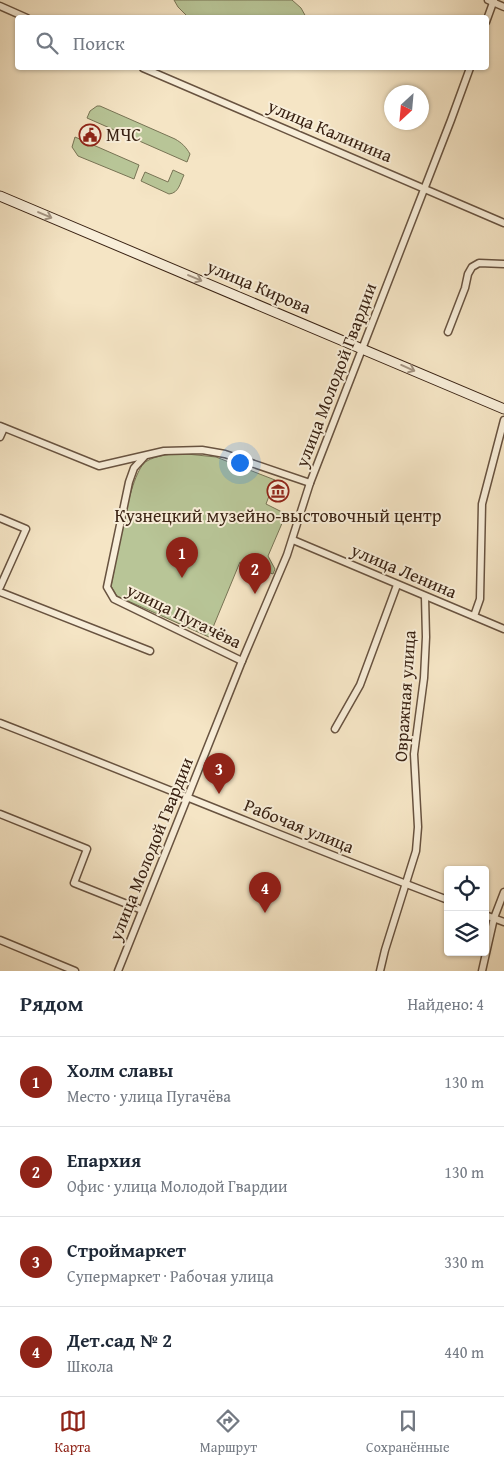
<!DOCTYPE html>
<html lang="ru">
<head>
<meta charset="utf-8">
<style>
  :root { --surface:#fff; --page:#f6f6f7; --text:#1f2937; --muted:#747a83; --line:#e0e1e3; --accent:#8f2418 }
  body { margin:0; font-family:"Gentium Book Plus",serif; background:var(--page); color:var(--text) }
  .controls { position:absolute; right:15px; bottom:15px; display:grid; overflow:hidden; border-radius:5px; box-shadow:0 1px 4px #0004 }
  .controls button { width:45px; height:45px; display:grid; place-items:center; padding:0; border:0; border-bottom:1px solid var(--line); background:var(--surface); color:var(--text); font:25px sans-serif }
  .compass { position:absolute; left:384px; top:85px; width:45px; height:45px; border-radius:50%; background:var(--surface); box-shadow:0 1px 4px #0004; rotate:206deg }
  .you { position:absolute; left:239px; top:462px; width:18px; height:18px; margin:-12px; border:4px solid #fff; border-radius:50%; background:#1a73e8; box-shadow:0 0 0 8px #1a73e833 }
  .badge { display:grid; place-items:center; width:32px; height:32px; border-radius:50%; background:var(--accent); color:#fff; font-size:16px; font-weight:700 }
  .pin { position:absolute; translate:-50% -41px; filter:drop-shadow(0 1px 2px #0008) }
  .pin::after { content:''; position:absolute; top:26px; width:18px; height:15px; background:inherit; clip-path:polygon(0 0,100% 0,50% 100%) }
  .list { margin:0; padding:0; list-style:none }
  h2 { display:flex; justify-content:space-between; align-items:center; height:65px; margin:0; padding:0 20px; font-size:21px }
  h2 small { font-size:16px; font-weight:400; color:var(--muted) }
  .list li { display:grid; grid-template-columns:32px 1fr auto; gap:15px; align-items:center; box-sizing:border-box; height:90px; padding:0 20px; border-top:1px solid var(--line) }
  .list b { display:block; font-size:19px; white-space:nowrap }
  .list p { margin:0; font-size:16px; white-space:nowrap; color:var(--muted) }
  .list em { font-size:16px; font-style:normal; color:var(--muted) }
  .icon { flex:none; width:28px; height:28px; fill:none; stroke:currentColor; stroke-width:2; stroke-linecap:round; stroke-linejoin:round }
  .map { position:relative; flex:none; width:504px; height:971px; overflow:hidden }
  .search { position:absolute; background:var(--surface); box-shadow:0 1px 4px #0004; left:15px; right:15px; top:15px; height:55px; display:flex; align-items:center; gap:12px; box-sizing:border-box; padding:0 18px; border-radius:5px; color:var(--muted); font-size:19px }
  .sheet { height:425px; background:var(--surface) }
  nav { display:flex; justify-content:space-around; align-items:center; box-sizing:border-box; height:70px; border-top:1px solid var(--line); background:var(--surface); font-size:14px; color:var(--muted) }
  nav a { display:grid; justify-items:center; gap:2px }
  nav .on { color:var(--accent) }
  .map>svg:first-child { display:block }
  .green { fill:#b8c597; stroke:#787455 }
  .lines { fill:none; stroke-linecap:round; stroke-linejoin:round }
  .street-casing { stroke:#685340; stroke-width:9 }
  .secondary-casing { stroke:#392213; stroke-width:11 }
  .street { stroke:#f8eed9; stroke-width:6 }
  .secondary { stroke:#f8eed9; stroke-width:9 }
  .oneway { stroke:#a29280 }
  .labels { text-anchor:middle; stroke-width:4; stroke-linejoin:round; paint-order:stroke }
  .street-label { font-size:18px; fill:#392213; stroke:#f8eed9 }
  .poi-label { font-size:18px; fill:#392213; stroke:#f8eed9; text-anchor:start }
</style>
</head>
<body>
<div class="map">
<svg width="504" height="971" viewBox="0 0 504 971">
  <rect width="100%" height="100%" fill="#f5e5c5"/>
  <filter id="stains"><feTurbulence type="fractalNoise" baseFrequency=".004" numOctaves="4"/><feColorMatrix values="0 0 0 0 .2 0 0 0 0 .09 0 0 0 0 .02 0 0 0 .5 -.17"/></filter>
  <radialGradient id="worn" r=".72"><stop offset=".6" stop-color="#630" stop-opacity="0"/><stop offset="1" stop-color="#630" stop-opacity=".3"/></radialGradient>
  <g class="green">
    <polygon points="174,0 292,0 301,8 306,17 188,17 178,7"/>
    <path d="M97 106H100L175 139C182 143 186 147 190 154L187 162 87 118 90 111Z"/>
    <polygon points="75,137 139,165 134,179 78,156 72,147"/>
    <path d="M173 170 184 175C180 183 179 193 169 194L141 181 145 172 168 182Z"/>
    <path d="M177 453 216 457 275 480 266 504 286 514 268 556 275 569 273 574 240 562 209 637 117 596 111 586C116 564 129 470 147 461 155 456 167 455 177 453Z"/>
  </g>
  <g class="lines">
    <g class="street-casing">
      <g id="street">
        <polyline points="488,0 504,7"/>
        <polyline points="0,6 27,18"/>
        <polyline points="486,22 494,0"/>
        <polyline points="143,68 504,223"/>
        <polyline points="448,332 465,288 468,274 472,267 479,263 504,264"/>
        <polyline points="0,426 99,466 164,451 202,450 225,454 310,483"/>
        <polyline points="0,437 4,428"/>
        <polyline points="144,457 134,468 129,482 107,587 114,599 242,661"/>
        <polyline points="0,518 26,529 0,587"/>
        <polyline points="293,540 504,629"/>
        <polyline points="0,592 150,651"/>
        <polyline points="474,616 480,599 482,504 504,420"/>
        <path d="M0 723C149 781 298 843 448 900"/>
        <polyline points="335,729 360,685 397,585"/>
        <polyline points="0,814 87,849 74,883 142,910"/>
        <polyline points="485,915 504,922"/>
        <polyline points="0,940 75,971"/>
        <polyline points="118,971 242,661 287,555 310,483 451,120 470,68"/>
        <polyline points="380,971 385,950 416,851 418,827 414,754 424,678 426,637 425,597"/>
        <polyline points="482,971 494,918 504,892"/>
      </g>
    </g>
    <g class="secondary-casing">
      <polyline id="secondary" points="0,196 504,409"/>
    </g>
    <use href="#street" class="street"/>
    <use href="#secondary" class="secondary"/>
  </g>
  <defs><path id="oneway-shaft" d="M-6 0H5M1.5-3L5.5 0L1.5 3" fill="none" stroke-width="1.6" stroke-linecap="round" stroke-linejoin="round" transform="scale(1.25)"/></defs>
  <g class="oneway">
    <use href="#oneway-shaft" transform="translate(45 215) rotate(23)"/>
    <use href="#oneway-shaft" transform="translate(195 278) rotate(23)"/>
    <use href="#oneway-shaft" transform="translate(408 368) rotate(24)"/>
  </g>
  <defs>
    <g id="civic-ring" transform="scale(1.125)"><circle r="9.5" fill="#f8eed9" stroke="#8f2418" stroke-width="1.5"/><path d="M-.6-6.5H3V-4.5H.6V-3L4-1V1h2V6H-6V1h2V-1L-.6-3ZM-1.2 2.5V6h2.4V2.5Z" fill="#8f2418"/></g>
    <g id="museum-ring" transform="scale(1.125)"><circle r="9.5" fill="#f8eed9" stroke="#8f2418" stroke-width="1.5"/><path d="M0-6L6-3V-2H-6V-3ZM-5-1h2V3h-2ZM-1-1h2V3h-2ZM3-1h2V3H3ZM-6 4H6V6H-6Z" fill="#8f2418"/></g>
  </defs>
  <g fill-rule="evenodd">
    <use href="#civic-ring" x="90" y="135"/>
    <use href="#museum-ring" x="278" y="491"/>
  </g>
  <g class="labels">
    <g class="street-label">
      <text transform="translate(330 131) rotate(23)" y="6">улица Калинина</text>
      <text transform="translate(259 287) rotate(23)" y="6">улица Кирова</text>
      <text transform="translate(336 375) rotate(-69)" y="6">улица Молодой Гвардии</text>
      <text transform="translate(404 571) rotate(23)" y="6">улица Ленина</text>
      <text transform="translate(184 616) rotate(26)" y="6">улица Пугачёва</text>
      <text transform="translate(405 696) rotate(-86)" y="6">Овражная улица</text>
      <text transform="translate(299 826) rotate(22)" y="6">Рабочая улица</text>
      <text transform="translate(151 849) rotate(-68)" y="6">улица Молодой Гвардии</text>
    </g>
    <g class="poi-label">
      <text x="106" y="141">МЧС</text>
      <text x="278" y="522" text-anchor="middle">Кузнецкий музейно-выстовочный центр</text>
    </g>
  </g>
  <rect width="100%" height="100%" filter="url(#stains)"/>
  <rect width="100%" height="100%" fill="url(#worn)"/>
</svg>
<div class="controls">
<button><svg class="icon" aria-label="locate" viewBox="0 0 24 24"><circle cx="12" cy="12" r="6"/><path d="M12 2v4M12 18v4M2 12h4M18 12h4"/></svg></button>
<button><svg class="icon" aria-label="layers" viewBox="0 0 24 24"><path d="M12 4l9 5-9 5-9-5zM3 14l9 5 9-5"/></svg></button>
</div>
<svg class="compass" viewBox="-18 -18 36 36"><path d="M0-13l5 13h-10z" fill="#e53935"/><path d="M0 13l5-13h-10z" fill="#747a83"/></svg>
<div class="you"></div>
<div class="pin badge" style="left:182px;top:578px">1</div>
<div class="pin badge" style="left:255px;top:594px">2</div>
<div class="pin badge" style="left:219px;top:794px">3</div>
<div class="pin badge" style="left:265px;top:913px">4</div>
<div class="search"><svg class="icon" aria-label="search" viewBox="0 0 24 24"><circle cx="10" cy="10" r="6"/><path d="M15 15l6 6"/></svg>Поиск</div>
</div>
<section class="sheet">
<h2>Рядом<small>Найдено: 4</small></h2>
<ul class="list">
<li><span class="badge">1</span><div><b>Холм славы</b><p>Место · улица Пугачёва</p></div><em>130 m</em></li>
<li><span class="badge">2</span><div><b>Епархия</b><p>Офис · улица Молодой Гвардии</p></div><em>130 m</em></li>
<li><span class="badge">3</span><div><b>Строймаркет</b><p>Супермаркет · Рабочая улица</p></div><em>330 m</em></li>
<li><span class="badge">4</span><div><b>Дет.сад № 2</b><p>Школа</p></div><em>440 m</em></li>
</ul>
</section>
<nav>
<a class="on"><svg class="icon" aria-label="map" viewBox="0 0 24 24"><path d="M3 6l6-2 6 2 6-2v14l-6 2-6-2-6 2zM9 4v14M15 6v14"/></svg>Карта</a>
<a><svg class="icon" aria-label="directions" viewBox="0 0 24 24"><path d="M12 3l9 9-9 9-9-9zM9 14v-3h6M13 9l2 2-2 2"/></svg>Маршрут</a>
<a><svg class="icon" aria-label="saved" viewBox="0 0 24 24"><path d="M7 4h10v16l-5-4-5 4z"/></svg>Сохранённые</a>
</nav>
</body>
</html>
